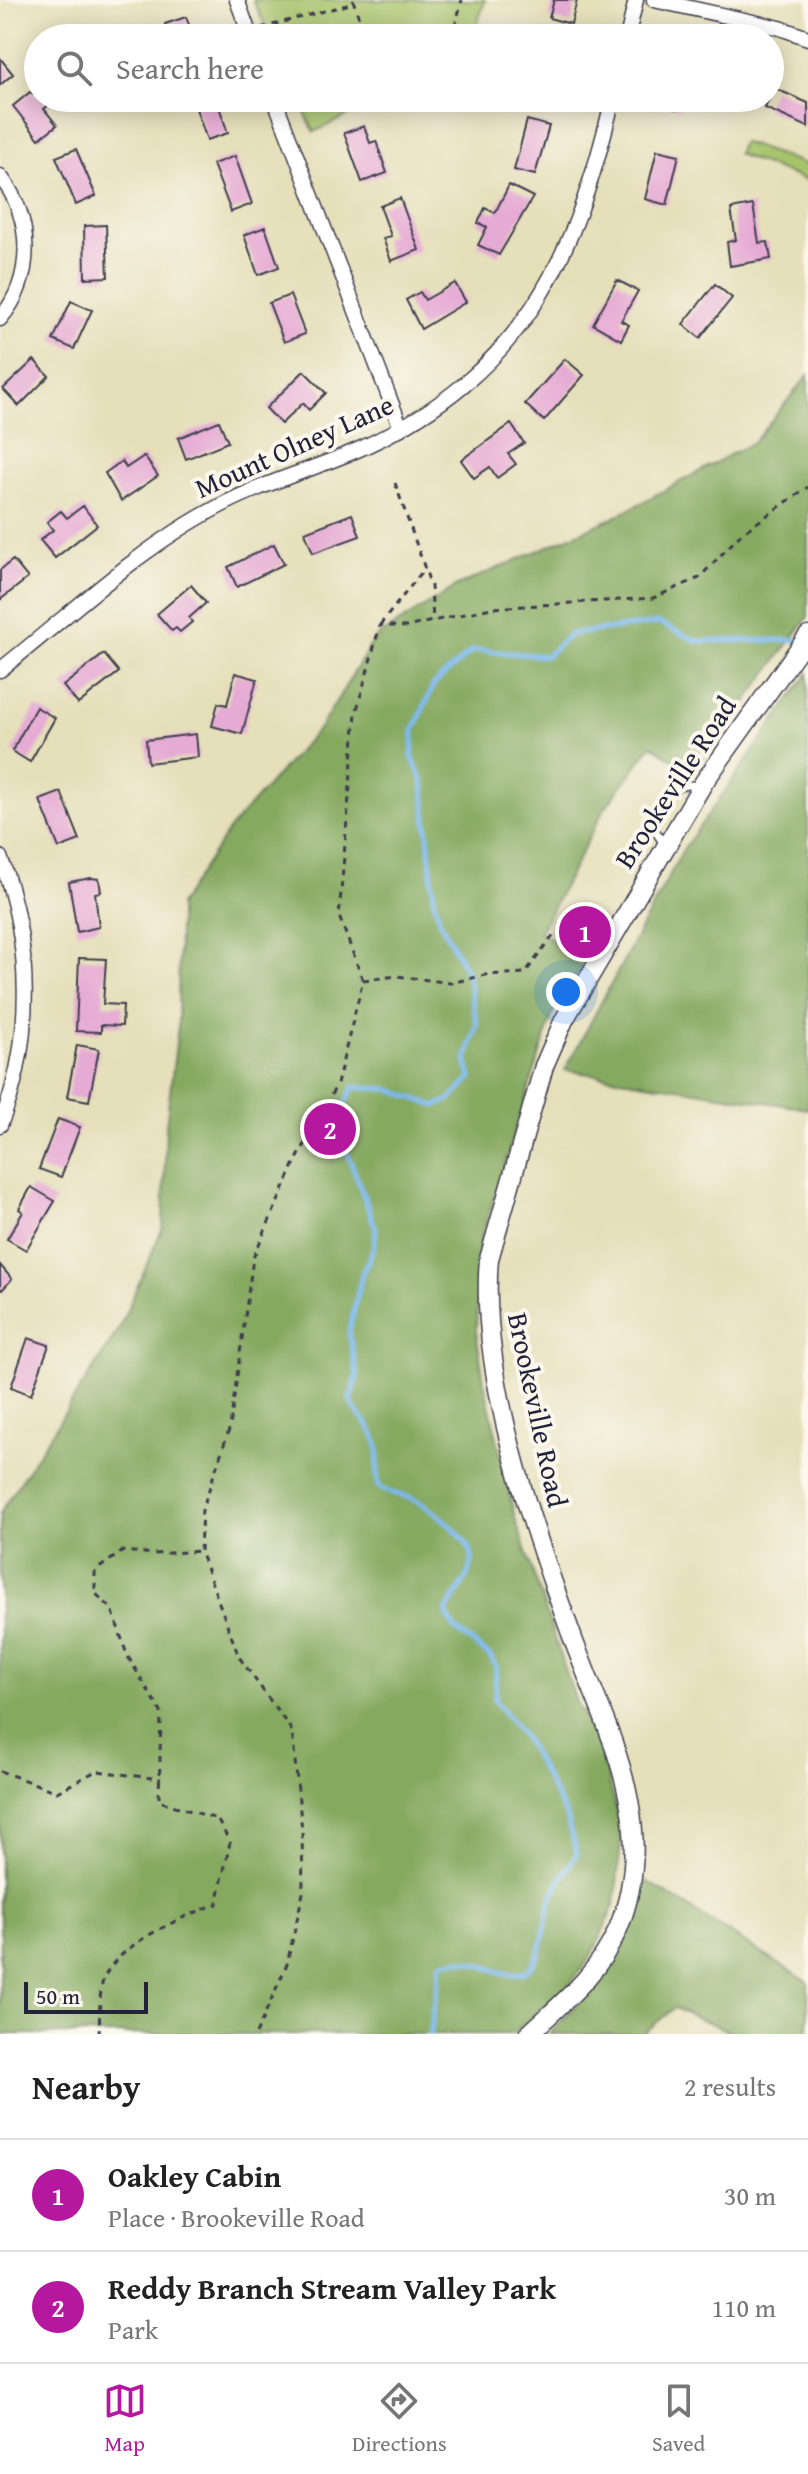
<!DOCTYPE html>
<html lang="en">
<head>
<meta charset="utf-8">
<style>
  :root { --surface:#fff; --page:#f6f6f6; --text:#222; --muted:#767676; --line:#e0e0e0; --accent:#b5179e }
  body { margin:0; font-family:"Gentium Book Plus",serif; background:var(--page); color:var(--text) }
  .scale { position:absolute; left:24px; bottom:20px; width:124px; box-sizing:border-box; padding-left:8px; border:4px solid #22223b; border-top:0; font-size:22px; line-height:28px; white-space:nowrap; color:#22223b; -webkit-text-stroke:6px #fbf7ec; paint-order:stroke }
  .you { position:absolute; left:566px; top:992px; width:28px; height:28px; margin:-20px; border:6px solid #fff; border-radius:50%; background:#1a73e8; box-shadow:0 0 0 12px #1a73e833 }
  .badge { display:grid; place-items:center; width:52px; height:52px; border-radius:50%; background:var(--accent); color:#fff; font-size:26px; font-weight:700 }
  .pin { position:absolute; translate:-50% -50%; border:4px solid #fff; box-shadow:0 2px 8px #0006 }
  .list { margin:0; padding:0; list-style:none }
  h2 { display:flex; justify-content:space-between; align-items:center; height:104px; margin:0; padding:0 32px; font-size:34px }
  h2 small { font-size:26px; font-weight:400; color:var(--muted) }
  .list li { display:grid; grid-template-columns:52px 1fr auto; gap:24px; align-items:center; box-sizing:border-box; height:112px; padding:0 32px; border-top:2px solid var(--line) }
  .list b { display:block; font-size:30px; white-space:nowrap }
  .list p { margin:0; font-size:26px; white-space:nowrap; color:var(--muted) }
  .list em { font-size:26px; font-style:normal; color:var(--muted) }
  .icon { flex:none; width:44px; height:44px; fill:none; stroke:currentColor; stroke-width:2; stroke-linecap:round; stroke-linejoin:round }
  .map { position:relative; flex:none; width:808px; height:2034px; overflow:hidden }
  .search { position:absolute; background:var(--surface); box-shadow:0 4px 20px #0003; left:24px; right:24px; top:24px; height:88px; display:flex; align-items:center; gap:20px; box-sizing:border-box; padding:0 28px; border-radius:44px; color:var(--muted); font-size:30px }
  .sheet { height:328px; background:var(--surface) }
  nav { display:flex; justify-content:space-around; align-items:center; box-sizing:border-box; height:112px; border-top:2px solid var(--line); background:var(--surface); font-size:22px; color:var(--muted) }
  nav a { display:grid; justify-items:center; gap:4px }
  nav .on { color:var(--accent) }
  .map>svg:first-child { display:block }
  .green { fill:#a5c36b; stroke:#647253; stroke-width:2 }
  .forest { fill:#84a95f; stroke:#53664d; stroke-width:2 }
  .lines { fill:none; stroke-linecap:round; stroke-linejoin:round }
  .stream { stroke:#7bb9ef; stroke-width:5 }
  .building { fill:#e6abd4 }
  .service-casing { stroke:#3f3e4e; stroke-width:10 }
  .minor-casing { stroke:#3f3e4e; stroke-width:17 }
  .tertiary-casing { stroke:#3f3e4e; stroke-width:21 }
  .path { stroke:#3f3e4e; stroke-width:3; stroke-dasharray:6 6; stroke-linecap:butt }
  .service { stroke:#fff; stroke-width:7 }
  .minor { stroke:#fff; stroke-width:14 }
  .tertiary { stroke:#fff; stroke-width:18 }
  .labels { text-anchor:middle; stroke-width:8; stroke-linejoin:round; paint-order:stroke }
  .street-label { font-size:28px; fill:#22223b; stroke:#fbf7ec }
</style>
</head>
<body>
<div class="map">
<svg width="808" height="2034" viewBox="0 0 808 2034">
  <rect width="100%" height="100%" fill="#fbf7ec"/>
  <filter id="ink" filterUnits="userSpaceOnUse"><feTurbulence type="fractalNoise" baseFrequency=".0125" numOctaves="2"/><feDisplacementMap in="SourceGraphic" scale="16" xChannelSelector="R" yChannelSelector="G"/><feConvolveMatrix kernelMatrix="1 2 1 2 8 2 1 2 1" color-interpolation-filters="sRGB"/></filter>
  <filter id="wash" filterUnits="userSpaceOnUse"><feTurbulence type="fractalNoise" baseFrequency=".006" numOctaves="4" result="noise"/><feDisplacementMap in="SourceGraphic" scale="32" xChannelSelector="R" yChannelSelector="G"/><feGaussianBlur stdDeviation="1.8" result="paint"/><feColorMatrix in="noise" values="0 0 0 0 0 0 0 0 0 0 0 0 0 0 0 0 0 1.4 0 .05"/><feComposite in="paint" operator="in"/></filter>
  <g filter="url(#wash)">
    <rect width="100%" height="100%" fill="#e5dfba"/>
    <g class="green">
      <polygon points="253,0 485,0 473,38 271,38"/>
      <polygon points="298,98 384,98 314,132"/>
      <polygon points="742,142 808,165 808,181 737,154"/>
    </g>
    <g class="forest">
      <polygon points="808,375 808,617 693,774 652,745 603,811 540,932 587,960 553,1013 480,1242 476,1331 484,1382 515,1518 576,1702 600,1747 622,1831 615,1903 593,1953 571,1983 512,2034 0,2034 0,1513 119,1329 163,1227 166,1125 178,1027 179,905 230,828 321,726 375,638 457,586 615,517 754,442"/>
      <polygon points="808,674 808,1109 565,1070 683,850"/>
      <polygon points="640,1877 808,1982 808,2034 736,2034 674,2008 643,2034 550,2034 603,1975 627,1931"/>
    </g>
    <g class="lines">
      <path class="stream" d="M430 2034 441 1963C463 1955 479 1965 501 1972 547 1987 542 1923 552 1897 558 1881 569 1868 577 1853L565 1813 525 1739 495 1701 496 1667 490 1656 455 1629 446 1612C454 1597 470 1577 472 1561 475 1540 426 1502 407 1497 395 1493 390 1495 379 1487 375 1473 379 1460 378 1447 375 1428 358 1417 350 1401L357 1375 349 1332 362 1274 374 1247 376 1229 338 1128 339 1113 354 1087 388 1089 436 1106 451 1099 471 1078 466 1060 477 1025 467 973 440 922 434 900 423 782 412 757 414 730 434 684 473 650 546 656 571 634 659 623 697 641 799 640"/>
    </g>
    <g id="blocks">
      <g class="building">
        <polygon points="554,0 577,0 571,24 549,18"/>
        <polygon points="186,17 194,38 170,38 165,24"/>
        <polygon points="0,58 13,74 0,85"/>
        <polygon points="774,88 808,103 808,127 765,108"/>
        <polygon points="30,92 50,104 44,109 57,125 39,139 13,106"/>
        <polygon points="199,98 216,98 228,133 207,140 193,100"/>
        <polygon points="671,98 708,98 708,99 675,109"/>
        <polygon points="527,120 549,126 535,175 514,170"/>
        <polygon points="364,126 370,143 376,141 387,173 362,182 344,133"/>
        <polygon points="76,149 96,196 76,205 56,157"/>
        <polygon points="657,150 679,155 667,205 645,199"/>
        <polygon points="235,156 252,204 231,212 213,164"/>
        <polygon points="509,185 533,197 499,255 478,245 487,227 478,223 485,208 495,213"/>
        <polygon points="400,198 419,250 391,261 383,238 391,236 380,206"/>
        <polygon points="753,205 759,243 768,242 771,259 730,266 727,242 736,240 731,209"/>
        <polygon points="106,225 108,277 85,278 84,226"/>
        <polygon points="265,227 279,267 258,275 244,235"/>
        <polygon points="617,280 638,291 621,321 629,325 621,340 593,324"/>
        <polygon points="455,283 466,302 421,329 406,300 420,292 425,300"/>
        <polygon points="715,284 732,298 700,338 683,324"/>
        <polygon points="290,295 305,334 284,342 269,303"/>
        <polygon points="71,301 92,310 74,349 53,340"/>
        <polygon points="565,359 584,375 544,421 525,404"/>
        <polygon points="34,360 49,376 19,406 3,389"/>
        <polygon points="304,371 326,393 309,410 303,403 281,424 266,408"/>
        <polygon points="219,421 228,442 186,459 178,438"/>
        <polygon points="511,424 524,443 508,454 516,464 497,478 490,467 474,478 461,460"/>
        <polygon points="144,456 158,476 121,501 105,473 122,461 126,468"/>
        <polygon points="83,506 97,525 55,558 40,540 53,530 47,522 61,511 67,518"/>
        <polygon points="352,514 360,536 313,553 305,532"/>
        <polygon points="274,544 284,564 237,587 228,567"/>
        <polygon points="13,560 28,578 0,600 0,570"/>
        <polygon points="191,585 206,603 189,618 192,622 180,632 176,628 172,631 157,614"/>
        <polygon points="104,654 119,672 78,704 63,686"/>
        <polygon points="235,673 257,679 242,734 212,726 218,703 227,705"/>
        <polygon points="36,707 55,718 30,762 12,751"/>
        <polygon points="196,734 198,757 148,763 146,740"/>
        <polygon points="61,792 80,840 59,848 40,800"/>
        <polygon points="91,878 99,879 101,892 95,893 99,927 77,932 69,882"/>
        <polygon points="585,922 594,927 585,943 576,938"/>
        <polygon points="79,958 106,959 103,1004 123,1005 122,1026 101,1025 101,1032 76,1031"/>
        <polygon points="77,1045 99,1049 89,1101 67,1097"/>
        <polygon points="58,1119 80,1127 61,1177 39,1169"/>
        <polygon points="31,1187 55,1201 26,1250 7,1239 23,1212 19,1209"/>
        <polygon points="0,1265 12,1279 2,1290 0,1288"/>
        <polygon points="28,1338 49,1345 31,1395 11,1387"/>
      </g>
    </g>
  </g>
  <g filter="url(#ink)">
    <use href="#blocks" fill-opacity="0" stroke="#3f3e4e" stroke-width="2"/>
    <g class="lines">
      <g class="service-casing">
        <path id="service" d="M664 844 652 826C657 803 672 780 698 786"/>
      </g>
      <g class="minor-casing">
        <g id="minor">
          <polyline points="237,0 251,38"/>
          <polyline points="654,0 780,28 808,38"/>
          <polyline points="627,38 636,0"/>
          <polyline points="274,98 401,428"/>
          <path d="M0 176C33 218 35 278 0 319"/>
          <path d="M0 670C70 615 139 548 218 507 264 482 316 469 364 447 523 372 574 262 613 98"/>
          <path d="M0 857C32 941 34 1042 0 1125"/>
        </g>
      </g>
      <g class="tertiary-casing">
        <path id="tertiary" d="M529 2034C563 2002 599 1974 618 1929 662 1822 604 1727 569 1628 530 1521 479 1373 489 1259L544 1066 564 1020 704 782 808 636"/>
      </g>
      <g class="path">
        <polyline points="353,0 361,24 376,38"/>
        <polyline points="261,28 354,3"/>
        <polyline points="452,38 462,0"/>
        <polyline points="395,483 431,586 433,621"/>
        <polyline points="380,625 425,568"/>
        <polyline points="363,980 397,976 451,983 485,975 525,973 553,936"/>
        <polyline points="0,1771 57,1792 96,1771 161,1779"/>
        <path d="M99 2034C100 2018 99 2000 102 1984 111 1946 184 1916 217 1904L230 1842 217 1819 159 1801 161 1712 127 1655 112 1609 95 1593V1571L123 1551 154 1554 200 1551"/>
        <polyline points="256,2034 287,1964 303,1893 302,1830 292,1731 239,1657 200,1551 202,1510 230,1427 253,1258 295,1163 337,1084 363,980 339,916 356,713 380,625 406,627 491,608 653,598 699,578 742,533 808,487"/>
      </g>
      <use href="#service" class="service"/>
      <use href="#minor" class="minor"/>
      <use href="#tertiary" class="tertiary"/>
    </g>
  </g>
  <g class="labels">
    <g class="street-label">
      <text transform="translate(294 446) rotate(-24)" y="10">Mount Olney Lane</text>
      <text transform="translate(675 782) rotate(-57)" y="10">Brookeville Road</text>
      <text transform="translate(538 1410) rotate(78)" y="10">Brookeville Road</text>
    </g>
  </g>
</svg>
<div class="scale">50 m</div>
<div class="you"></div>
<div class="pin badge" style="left:585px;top:932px">1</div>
<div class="pin badge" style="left:330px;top:1129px">2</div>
<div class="search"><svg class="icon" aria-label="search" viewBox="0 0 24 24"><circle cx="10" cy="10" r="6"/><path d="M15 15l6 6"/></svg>Search here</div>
</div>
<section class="sheet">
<h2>Nearby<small>2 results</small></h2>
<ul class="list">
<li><span class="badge">1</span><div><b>Oakley Cabin</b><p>Place · Brookeville Road</p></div><em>30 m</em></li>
<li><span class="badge">2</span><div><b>Reddy Branch Stream Valley Park</b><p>Park</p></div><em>110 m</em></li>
</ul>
</section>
<nav>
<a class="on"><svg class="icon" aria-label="map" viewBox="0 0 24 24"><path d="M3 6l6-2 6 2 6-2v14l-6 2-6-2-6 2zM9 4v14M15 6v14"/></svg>Map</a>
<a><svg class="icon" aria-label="directions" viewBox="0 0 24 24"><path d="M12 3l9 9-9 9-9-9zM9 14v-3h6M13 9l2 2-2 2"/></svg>Directions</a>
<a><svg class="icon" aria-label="saved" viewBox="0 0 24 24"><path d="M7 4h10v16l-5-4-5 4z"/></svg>Saved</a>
</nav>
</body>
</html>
